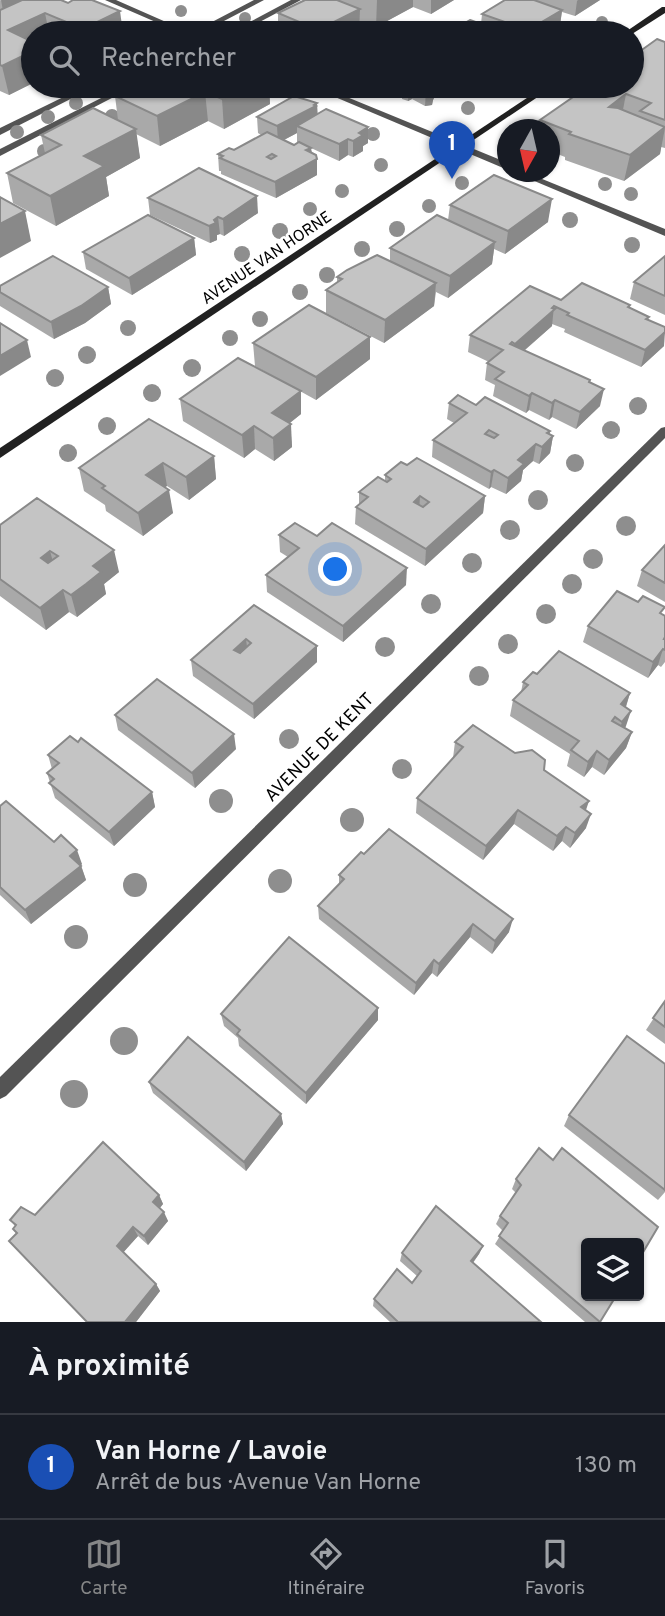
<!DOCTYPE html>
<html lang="fr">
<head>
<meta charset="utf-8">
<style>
  :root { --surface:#171b24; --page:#20242c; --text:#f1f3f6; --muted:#9ea1a6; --line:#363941; --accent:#858687 }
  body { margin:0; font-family:Overpass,sans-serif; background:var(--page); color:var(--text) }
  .controls { position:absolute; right:21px; bottom:21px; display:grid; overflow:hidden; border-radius:7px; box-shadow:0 2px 5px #0004 }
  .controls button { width:63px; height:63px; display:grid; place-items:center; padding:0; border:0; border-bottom:2px solid var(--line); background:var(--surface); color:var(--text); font:35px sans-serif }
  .compass { position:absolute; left:497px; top:119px; width:63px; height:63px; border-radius:50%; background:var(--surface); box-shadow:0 2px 5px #0004; rotate:188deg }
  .you { position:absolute; left:336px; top:570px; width:24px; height:24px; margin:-18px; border:5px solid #fff; border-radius:50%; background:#1a73e8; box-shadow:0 0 0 10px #1a73e833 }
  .badge { display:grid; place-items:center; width:46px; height:46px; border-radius:50%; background:var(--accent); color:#fff; font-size:23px; font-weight:700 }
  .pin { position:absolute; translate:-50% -58px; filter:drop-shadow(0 2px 4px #0008) }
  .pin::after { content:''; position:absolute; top:37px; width:24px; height:21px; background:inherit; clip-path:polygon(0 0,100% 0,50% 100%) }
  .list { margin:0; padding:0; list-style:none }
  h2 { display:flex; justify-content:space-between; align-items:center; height:91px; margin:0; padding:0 28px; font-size:30px }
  h2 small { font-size:23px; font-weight:400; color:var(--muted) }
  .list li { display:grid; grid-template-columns:46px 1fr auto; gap:21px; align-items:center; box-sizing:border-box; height:105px; padding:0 28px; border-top:2px solid var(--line) }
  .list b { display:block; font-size:26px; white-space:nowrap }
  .list p { margin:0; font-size:23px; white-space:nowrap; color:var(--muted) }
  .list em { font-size:23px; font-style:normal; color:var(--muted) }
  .icon { flex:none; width:38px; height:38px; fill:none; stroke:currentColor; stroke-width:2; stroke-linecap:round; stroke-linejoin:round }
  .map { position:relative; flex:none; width:665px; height:1322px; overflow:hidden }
  .search { position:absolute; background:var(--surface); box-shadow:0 2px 5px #0004; left:21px; right:21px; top:21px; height:77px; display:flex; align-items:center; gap:18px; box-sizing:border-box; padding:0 24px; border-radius:38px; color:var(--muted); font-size:26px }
  .sheet { height:196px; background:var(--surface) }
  nav { display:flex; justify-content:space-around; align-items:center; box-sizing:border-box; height:98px; border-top:2px solid var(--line); background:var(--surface); font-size:19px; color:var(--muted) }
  nav a { display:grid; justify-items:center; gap:4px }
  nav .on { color:var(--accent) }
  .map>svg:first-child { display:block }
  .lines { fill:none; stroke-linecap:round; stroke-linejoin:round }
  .minor { fill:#545454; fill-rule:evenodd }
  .secondary { fill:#212121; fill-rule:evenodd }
  .tree { fill:#8e8e8e }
  .wall { fill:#a9a9a9; fill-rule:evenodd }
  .shaded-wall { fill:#898989 }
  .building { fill:#c4c4c4; stroke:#898989; stroke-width:2; fill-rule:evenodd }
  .labels { text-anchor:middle; stroke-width:5; stroke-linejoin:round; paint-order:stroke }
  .far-street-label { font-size:16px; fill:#000; stroke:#fff }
  .street-label { font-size:18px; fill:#000; stroke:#fff }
</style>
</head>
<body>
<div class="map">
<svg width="665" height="1322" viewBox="0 0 665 1322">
  <rect width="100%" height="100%" fill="#fff"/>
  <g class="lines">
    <g class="minor">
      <polygon points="105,0 116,0 191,33 254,0 264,0 201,33 181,33"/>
      <polygon points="291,0 301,0 239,33 229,33"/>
      <polygon points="86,86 96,86 0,135 0,128"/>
      <polygon points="125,86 135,86 0,156 0,149"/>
      <polygon points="309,86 320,86 508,163 508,170"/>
      <polygon points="513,172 525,172 665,229 665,236"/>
      <polygon points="665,427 665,438 6,1096 0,1099 0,1077 661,428"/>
    </g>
    <g class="secondary">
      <polygon points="662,7 665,7 665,13 632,34 624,33"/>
      <polygon points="545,86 554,86 0,458 0,448"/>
    </g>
  </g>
  <g class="tree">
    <circle cx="181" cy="11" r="6"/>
    <circle cx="245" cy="18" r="6"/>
    <circle cx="602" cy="22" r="6"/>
    <circle cx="76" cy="103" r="7"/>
    <circle cx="468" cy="108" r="7"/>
    <circle cx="112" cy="116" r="7"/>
    <circle cx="48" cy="117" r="7"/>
    <circle cx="17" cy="132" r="7"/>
    <circle cx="373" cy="134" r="7"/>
    <circle cx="44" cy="151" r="7"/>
    <circle cx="381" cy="165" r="7"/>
    <circle cx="462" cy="183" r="7"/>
    <circle cx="605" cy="184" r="7"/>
    <circle cx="342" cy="191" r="7"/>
    <circle cx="631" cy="194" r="7"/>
    <circle cx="429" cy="206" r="7"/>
    <circle cx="310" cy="209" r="7"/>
    <circle cx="570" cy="220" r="8"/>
    <circle cx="397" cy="229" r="8"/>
    <circle cx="280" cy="231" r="8"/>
    <circle cx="632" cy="245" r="8"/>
    <circle cx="362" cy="249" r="8"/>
    <circle cx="242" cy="254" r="8"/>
    <circle cx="327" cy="275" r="8"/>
    <circle cx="300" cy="292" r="8"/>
    <circle cx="260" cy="319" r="8"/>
    <circle cx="128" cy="328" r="8"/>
    <circle cx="230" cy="338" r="8"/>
    <circle cx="87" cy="355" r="9"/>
    <circle cx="192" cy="368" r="9"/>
    <circle cx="55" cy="378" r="9"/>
    <circle cx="152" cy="393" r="9"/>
    <circle cx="638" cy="406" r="9"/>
    <circle cx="107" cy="426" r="9"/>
    <circle cx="611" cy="430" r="9"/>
    <circle cx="68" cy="453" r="9"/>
    <circle cx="575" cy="463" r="9"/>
    <circle cx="538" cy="500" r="10"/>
    <circle cx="626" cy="526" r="10"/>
    <circle cx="510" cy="530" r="10"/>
    <circle cx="593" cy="559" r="10"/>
    <circle cx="472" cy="563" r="10"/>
    <circle cx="572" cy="584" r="10"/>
    <circle cx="431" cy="604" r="10"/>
    <circle cx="546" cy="614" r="10"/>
    <circle cx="508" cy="644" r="10"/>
    <circle cx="385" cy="647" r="10"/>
    <circle cx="479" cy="676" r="10"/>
    <circle cx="289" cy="739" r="10"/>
    <circle cx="402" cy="769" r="10"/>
    <circle cx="221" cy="801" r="12"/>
    <circle cx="352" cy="820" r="12"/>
    <circle cx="280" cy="881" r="12"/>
    <circle cx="135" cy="885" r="12"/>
    <circle cx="76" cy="937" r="12"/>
    <circle cx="124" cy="1041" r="14"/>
    <circle cx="74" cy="1094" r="14"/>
  </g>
  <g class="wall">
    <polygon points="0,0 123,33 33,33 33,83 9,95 0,91"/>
    <polygon points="305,0 454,0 431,14 413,7 376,27 359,21 359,33 278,33 278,13"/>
    <polygon points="505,0 600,0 575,16 562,12 560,25 547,33 448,33 481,24 482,14"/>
    <polygon points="665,41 665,148 661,147 660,154 624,181 565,160 565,157 550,151 550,130 538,130 540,120"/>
    <polygon points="269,86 270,104 224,129 208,121 160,146 136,134 140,158 106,177 109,196 56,226 13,203 7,173 45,153 41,135 118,120 115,96"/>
    <polygon points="383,86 456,86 434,98 433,100 432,105 425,106 412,99 408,101 402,99 402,95 383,88"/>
    <path d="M318 114 368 143 363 146V151L353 157 348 155 339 161 311 148 317 175 276 198 221 174V171H219L218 154 234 150 261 135 258 133 257 117ZM297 133V142L298 143 294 145 284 140Z"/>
    <polygon points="148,198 258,213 224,236 220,234 217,235 217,240 210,243 150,215"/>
    <polygon points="450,205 548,222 505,254 494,249 492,264 448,298 436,292 434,306 384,343 326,313 326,290 337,283 337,277 390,261 390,248 448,220"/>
    <polygon points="194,238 196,255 132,295 86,269 83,252"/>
    <polygon points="665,256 665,315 630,299 634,282"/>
    <polygon points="0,286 108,287 111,304 85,323 54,339 0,306"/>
    <polygon points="561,300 630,305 630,308 649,317 648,320 664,346 641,367 564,332 565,329 552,324 552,326 524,351 590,382 600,406 576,429 552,417 549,420 529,410 526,413 493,396 495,385 485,380 487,363 489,362 468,352 470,335"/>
    <polygon points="370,337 370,359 316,400 255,366 253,343"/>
    <polygon points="180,399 301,414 290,423 292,447 274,461 255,449 244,458 183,421"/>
    <polygon points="449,403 476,405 550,431 549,435 553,436 550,453 539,464 533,461 523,470 521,481 506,494 491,487 489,489 432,457 433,440 454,423 447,419"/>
    <polygon points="214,456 216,479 189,500 167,486 164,487 173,513 143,536 106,511 105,505 84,491 79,468"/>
    <polygon points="407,465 485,496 483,513 425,566 355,524 356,507 359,505 359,492 385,481 385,475"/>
    <polygon points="0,525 119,572 104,584 106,594 77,617 69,612 46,630 0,596"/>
    <polygon points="279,535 317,536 406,585 343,642 267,592 266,575 288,557 280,552"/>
    <polygon points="665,545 665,602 637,586 642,570"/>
    <polygon points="254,605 317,662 254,719 193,676 191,660"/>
    <polygon points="662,615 665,616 665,662 661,667 658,665 648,678 583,642 588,626"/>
    <polygon points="537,674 630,693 626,707 626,726 625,728 632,732 626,748 604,775 592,767 584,777 567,766 570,754 510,716 513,700 521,692 523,682"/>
    <polygon points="115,715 236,749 195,788 118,730"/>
    <polygon points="455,742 515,753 544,770 586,810 586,828 570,848 562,841 553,851 514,824 483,860 416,813 417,798 453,758"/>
    <polygon points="48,755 152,792 155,807 114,846 55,798 47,773 52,769"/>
    <polygon points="0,806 54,842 82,864 81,865 86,880 31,924 0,895"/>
    <polygon points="339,875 509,932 492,954 470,937 437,977 432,973 414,995 319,919 318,906 339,884"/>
    <polygon points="665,1001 665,1044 646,1030"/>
    <polygon points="378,1008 378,1020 306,1104 239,1046 238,1038 224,1026 221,1014"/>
    <polygon points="665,1064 665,1192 658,1200 564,1126 569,1115"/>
    <polygon points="149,1082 281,1114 283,1124 246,1171 153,1093"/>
    <polygon points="539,1148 600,1322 585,1322 495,1244 503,1231 496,1224 500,1216 516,1193 512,1189 516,1179"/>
    <polygon points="159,1195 163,1204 160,1208 168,1221 148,1245 138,1236 123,1252 156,1284 160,1291 136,1322 87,1322 13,1229 15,1226 10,1220"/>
    <polygon points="483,1246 479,1254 473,1263 541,1322 390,1322 373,1306 374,1299 412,1283 417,1276 400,1261 402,1253"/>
  </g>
  <g class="shaded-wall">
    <polygon points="1,0 38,0 4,16"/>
    <polygon points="377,0 413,0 413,7 376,27"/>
    <polygon points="431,0 454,0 431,14"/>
    <polygon points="578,0 600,0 575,16 577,1"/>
    <polygon points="360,9 359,33 318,33 318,30"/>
    <polygon points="562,10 560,25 547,33 528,33 528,30"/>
    <polygon points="120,11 123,33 84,33 83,29"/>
    <polygon points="45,13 49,33 33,33 33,50 8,30"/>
    <polygon points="33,51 33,83 9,95 2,66"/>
    <polygon points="248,86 269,86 270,104 224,129 222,99"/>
    <polygon points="409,86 413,86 412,99 408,101"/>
    <polygon points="432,86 456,86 434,98 433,100 432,105 425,106 426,90"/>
    <polygon points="205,92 208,121 160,146 157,116"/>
    <polygon points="626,94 621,120 609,107"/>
    <polygon points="317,103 318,119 297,126 297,133 278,143 277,126"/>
    <polygon points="368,127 368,143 363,146 363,151 353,157 353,141 359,133"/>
    <polygon points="665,128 660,154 624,181 630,155"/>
    <polygon points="136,129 140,158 106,177 109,196 56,226 50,196 84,156"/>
    <polygon points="348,139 348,155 339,161 339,144"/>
    <polygon points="311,148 312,162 317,159 317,175 276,198 275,182 306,150"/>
    <polygon points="257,196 258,213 224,236 223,219"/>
    <polygon points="552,199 548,222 505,254 508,231"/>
    <polygon points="25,211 31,241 0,258 0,224"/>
    <polygon points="218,217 220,234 217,235 217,240 210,243 209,226 214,220"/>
    <polygon points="194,238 196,255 132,295 129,278"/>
    <polygon points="495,242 492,264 448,298 450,276"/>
    <polygon points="436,283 434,306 384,343 385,320"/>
    <polygon points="108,287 111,304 85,323 54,339 51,322"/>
    <polygon points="554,306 552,326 513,360 515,344"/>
    <polygon points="665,332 664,346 641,367 645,350"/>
    <polygon points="370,337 370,359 316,400 316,377"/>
    <polygon points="27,340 31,357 0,376 0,356"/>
    <polygon points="604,389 600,406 576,429 580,412"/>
    <polygon points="301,391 301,414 273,436 272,413"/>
    <polygon points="532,393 529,410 526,413 529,396"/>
    <polygon points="555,400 552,417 549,420 552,403"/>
    <polygon points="291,424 292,447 274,461 273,438"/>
    <polygon points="254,426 255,449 244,458 242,435"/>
    <polygon points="550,431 548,441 553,436 550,453 539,464 542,447 547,433"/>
    <polygon points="536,444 533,461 523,470 521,481 506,494 508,478 518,460"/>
    <polygon points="214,456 216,479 189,500 186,477"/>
    <polygon points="163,463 167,486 150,498 146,475"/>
    <polygon points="494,470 491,487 489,489 491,472"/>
    <polygon points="169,490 173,513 143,536 138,513"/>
    <polygon points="420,496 419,513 414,502"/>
    <polygon points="485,496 483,513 425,566 426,549"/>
    <polygon points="114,550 119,572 104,584 106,594 77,617 71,595 93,566"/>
    <polygon points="50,551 56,573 41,558"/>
    <polygon points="333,565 333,582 327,571"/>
    <polygon points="407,568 406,585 343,642 343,626"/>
    <polygon points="63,590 69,612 46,630 40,608"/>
    <polygon points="246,639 248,655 236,666 234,650"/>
    <polygon points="317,646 317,662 254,719 253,704"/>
    <polygon points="663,649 658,665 648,678 653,662"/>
    <polygon points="630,693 625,709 616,720 621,704"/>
    <polygon points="631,711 626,726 617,737 622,722"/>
    <polygon points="632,732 626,748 604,775 609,760"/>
    <polygon points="234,734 236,749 195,788 192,773"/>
    <polygon points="597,751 592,767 584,777 588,762"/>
    <polygon points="152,792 155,807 114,846 109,832"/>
    <polygon points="589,801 584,816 581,807"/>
    <polygon points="518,810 514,824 483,860 486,846"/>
    <polygon points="591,814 586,828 570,848 575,833"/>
    <polygon points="566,827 562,841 553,851 557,836"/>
    <polygon points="77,850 82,864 77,869 81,866 86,880 31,924 25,910 70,856"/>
    <polygon points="513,919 509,932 492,954 495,941"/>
    <polygon points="473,924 470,937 437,977 439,964"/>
    <polygon points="434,960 432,973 414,995 416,983"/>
    <polygon points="378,1008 378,1020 306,1104 306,1093"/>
    <polygon points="281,1114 283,1124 246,1171 244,1162"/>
    <polygon points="159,1195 163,1204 157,1211 153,1202"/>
    <polygon points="164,1212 168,1221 148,1245 144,1236"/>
    <polygon points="133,1227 138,1236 122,1254 117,1246"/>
    <polygon points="483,1246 479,1254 468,1269 471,1261"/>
    <polygon points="156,1284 160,1291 136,1322 125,1322"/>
  </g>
  <g class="building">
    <polygon points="22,0 61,0 68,3 73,0 92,0 120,11 83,29 45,13 8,30 33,42 33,51 2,66 0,65 0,10"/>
    <polygon points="305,0 337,0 360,9 318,30 278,13"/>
    <polygon points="505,0 534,0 562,10 528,30 482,14"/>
    <polygon points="470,20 506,33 448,33"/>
    <polygon points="657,39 665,42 665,120 640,111 651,103 626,94 609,107 618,108 665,127 630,155 569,134 571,132 540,120 589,86 632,86 632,57"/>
    <polygon points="136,86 248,86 222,99 205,92 157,116 115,96"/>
    <polygon points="419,86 432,86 433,89 426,90"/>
    <polygon points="294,96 317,103 314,105 316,106 277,126 257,117"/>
    <polygon points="93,108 136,129 84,156 104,166 50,196 7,173 61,145 41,135"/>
    <polygon points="326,109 368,127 359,133 363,135 353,141 348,139 339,144 297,126"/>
    <path d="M267 132 294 145 299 142 311 148 306 150 316 155 317 159 275 182 220 158 223 156 218 154 229 148 234 150ZM272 154 276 156 271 159 267 157Z"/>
    <polygon points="199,168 257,196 223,219 218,217 214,220 216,223 209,226 148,198"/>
    <polygon points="494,175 552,199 508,231 450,205"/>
    <polygon points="0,197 25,211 0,224"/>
    <polygon points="148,215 194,238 129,278 83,252"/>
    <polygon points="437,215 495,242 450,276 390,248"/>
    <polygon points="377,255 436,283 385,320 326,290 342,279 337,277 347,270"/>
    <polygon points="53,256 108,287 81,306 51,322 0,292 0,286"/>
    <polygon points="665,256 665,296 634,282"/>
    <polygon points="582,283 630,305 628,307 649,317 646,319 665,327 665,332 645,350 567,315 569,313 554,306 552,308 555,309 515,344 512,342 510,344 590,380 589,382 604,389 580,412 555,400 552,403 532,393 529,396 495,379 504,372 487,363 503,350 470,335 530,286 561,300"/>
    <polygon points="309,305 370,337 316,377 253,343"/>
    <polygon points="0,323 27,340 0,356"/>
    <polygon points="238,358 301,391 272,413 291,424 273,438 254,426 242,435 180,399"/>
    <path d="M458 395 476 405 485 397 550 431 547 433 553 436 542 447 536 444 518 460 524 464 508 478 494 470 491 472 433 440 467 413 449 403ZM489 430 498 435 494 438 485 434Z"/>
    <polygon points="149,419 214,456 186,477 163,463 146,475 169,490 138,513 102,488 105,486 79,468"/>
    <path d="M417 458 485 496 426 549 356 507 368 497 359 492 378 477 387 482 391 479 385 475 401 462 407 465ZM420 496 429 502 423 507 414 502Z"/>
    <path d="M37 498 114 550 93 566 101 572 86 584 71 595 63 590 40 608 0 579V525ZM50 551 58 556 48 563 41 558Z"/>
    <path d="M295 523 317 536 332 523 407 568 343 626 266 575 299 548 279 535ZM333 565 344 573 338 578 327 571Z"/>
    <polygon points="665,545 665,583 642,570"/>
    <polygon points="617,591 638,602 643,596 665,607 660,613 665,616 665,637 664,639 665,639 665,650 663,649 653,662 588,626"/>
    <path d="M254 605 317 646 253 704 191 660ZM246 639 251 643 240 653 234 650Z"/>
    <polygon points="559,651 630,693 621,704 631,711 622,722 615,717 612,721 632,732 609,760 597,751 588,762 571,750 579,741 513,700 528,685 523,682 533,672 537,674"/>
    <polygon points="157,679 234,734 192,773 115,715"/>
    <polygon points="473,725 515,753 532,750 545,760 544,770 589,801 581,807 591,814 575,833 566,827 557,836 518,810 486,846 417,798 463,747 455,742"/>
    <polygon points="70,736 78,742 81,738 152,792 109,832 49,783 54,779 47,773 59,763 48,755"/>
    <polygon points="6,801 54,842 61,835 77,850 70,856 81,866 25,910 0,887 0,806"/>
    <polygon points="389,829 513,919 495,941 473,924 439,964 434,960 416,983 318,906 344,879 339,875 361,852 364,854"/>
    <polygon points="289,937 378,1008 306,1093 237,1034 240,1030 221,1014"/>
    <polygon points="665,1001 665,1027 653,1018"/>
    <polygon points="627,1036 665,1064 665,1190 569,1115"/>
    <polygon points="188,1037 281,1114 244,1162 149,1082"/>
    <polygon points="103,1142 159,1195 153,1202 164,1212 144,1236 133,1227 117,1246 156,1284 125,1322 87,1322 9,1241 17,1233 13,1229 16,1225 10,1220 21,1207 35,1215"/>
    <polygon points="539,1148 553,1160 562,1148 658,1227 639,1259 639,1243 586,1243 586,1296 616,1296 600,1322 499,1236 508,1223 500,1216 521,1185 516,1179"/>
    <polygon points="436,1206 483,1246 471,1261 541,1322 398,1322 374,1299 397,1269 412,1283 421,1271 402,1253"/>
  </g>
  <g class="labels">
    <g class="far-street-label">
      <text transform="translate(266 257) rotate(-34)" y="6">AVENUE VAN HORNE</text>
    </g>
    <g class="street-label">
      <text transform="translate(319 747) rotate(-45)" y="6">AVENUE DE KENT</text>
    </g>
  </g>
</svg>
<div class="controls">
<button><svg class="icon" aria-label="layers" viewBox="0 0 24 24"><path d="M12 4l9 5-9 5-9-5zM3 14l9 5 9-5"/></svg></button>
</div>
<svg class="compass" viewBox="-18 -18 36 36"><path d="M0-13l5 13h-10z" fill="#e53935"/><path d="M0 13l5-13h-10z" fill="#9ea1a6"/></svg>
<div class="you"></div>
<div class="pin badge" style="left:452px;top:179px;background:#1a4fb4">1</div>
<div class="search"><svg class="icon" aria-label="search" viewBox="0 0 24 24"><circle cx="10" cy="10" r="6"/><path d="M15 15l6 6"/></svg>Rechercher</div>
</div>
<section class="sheet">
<h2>À proximité<small></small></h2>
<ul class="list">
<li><span class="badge" style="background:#1a4fb4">1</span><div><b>Van Horne / Lavoie</b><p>Arrêt de bus · Avenue Van Horne</p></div><em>130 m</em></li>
</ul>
</section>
<nav>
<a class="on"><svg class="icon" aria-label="map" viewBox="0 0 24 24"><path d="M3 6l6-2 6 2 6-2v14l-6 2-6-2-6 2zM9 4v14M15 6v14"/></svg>Carte</a>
<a><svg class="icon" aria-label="directions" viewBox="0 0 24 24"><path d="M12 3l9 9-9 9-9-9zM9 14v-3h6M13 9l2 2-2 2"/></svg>Itinéraire</a>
<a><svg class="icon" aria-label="saved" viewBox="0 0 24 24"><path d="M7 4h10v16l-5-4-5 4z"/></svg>Favoris</a>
</nav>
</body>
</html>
